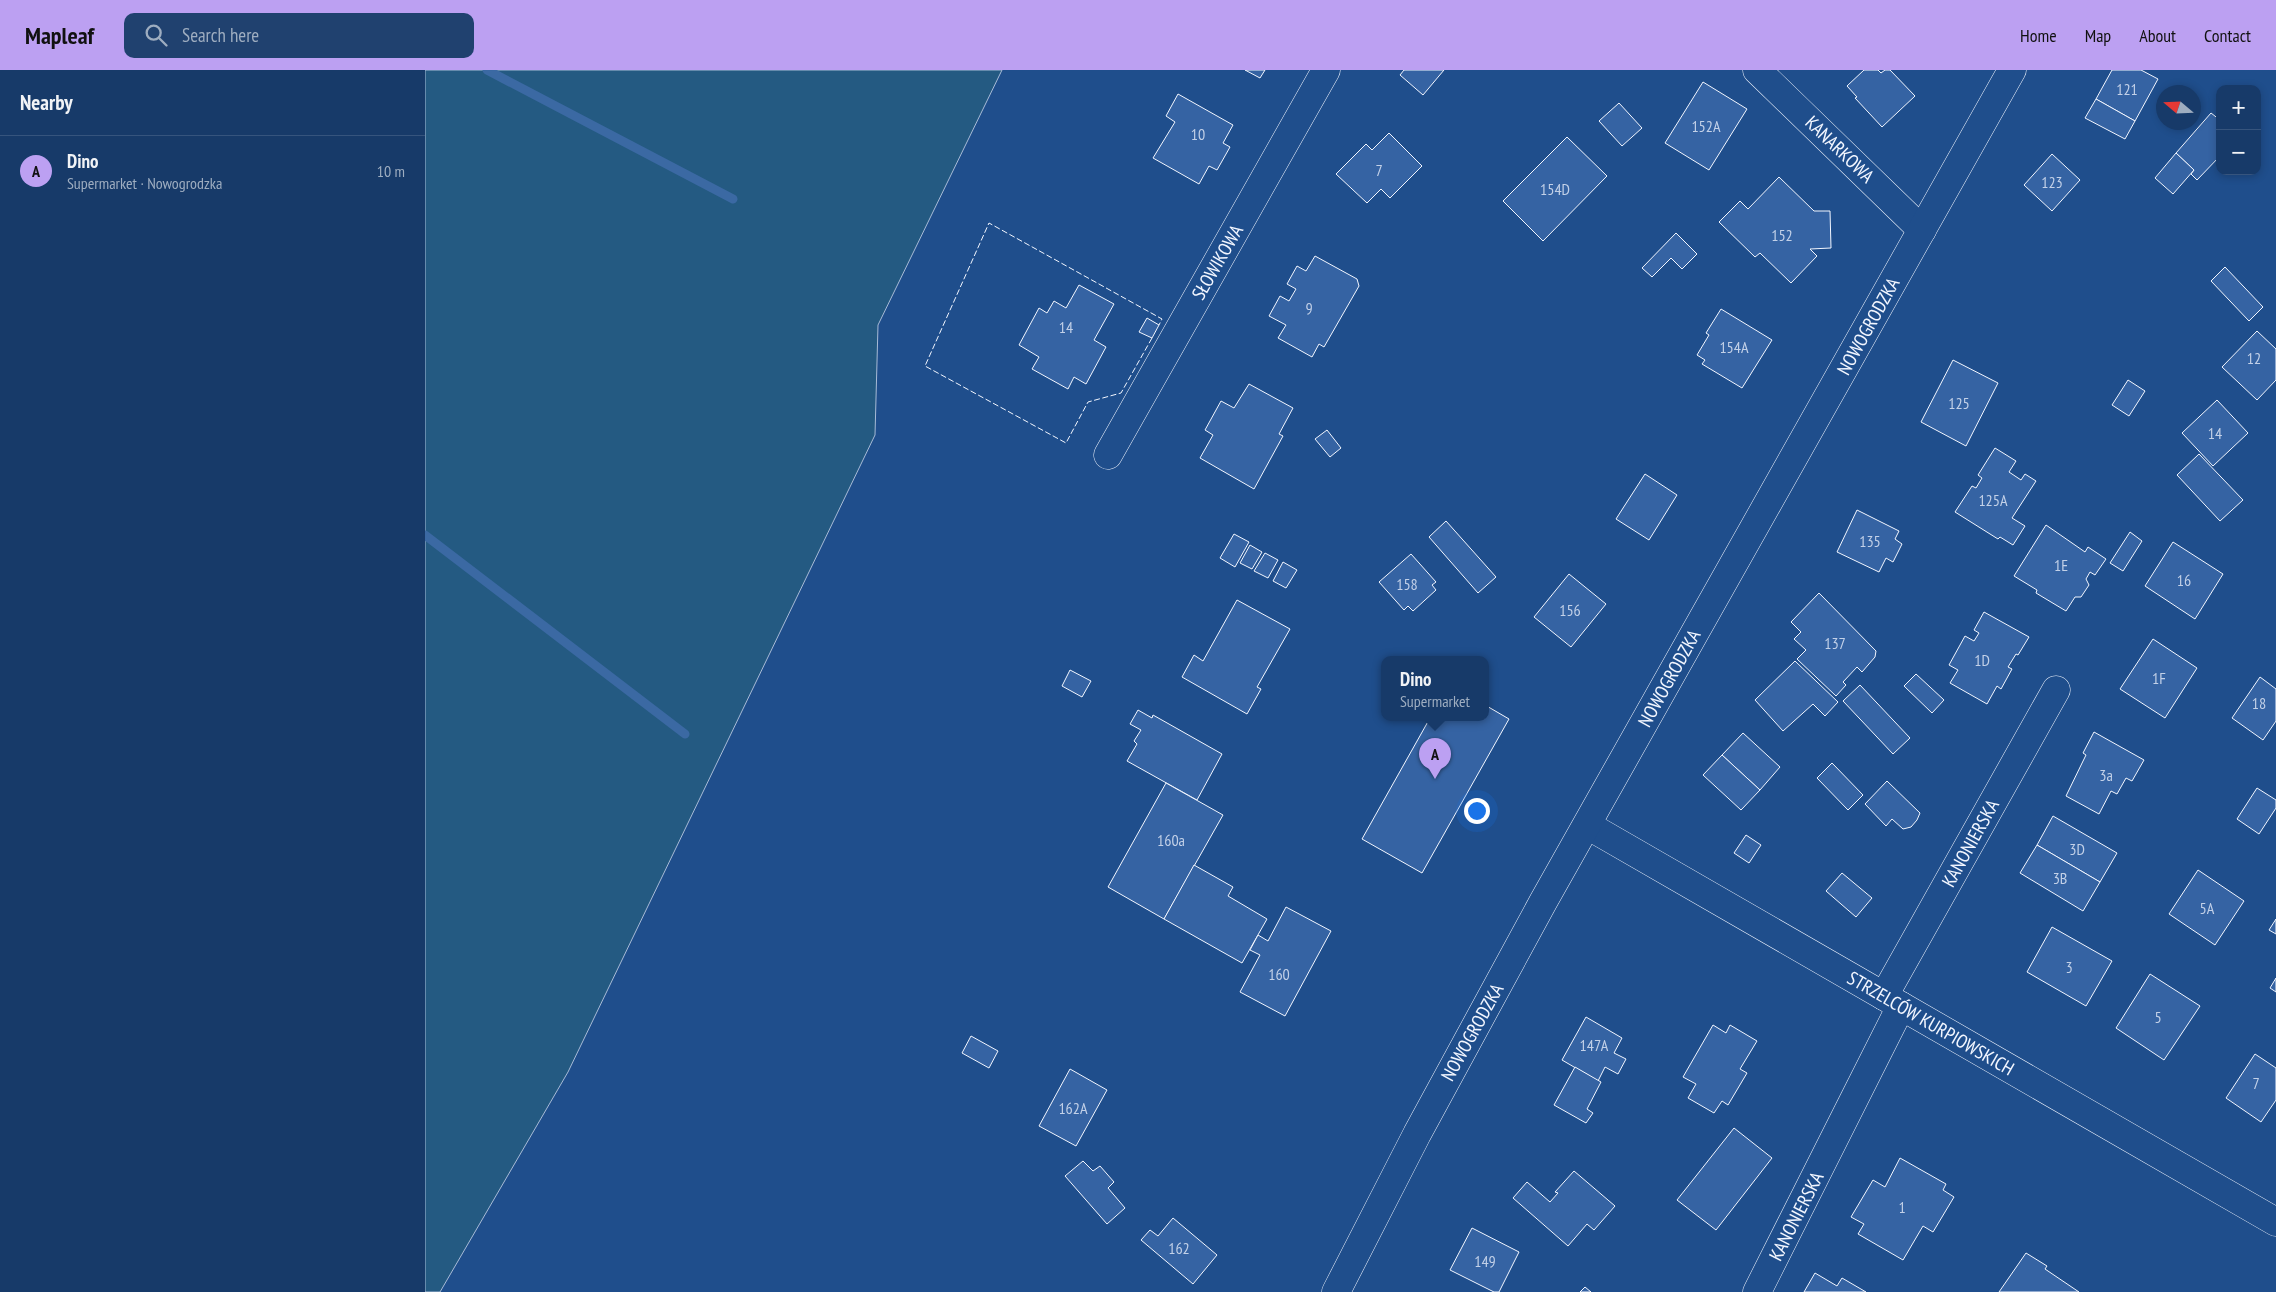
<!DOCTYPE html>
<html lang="en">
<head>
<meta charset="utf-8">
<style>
  :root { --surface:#173a69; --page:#20416f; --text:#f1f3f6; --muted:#9eadc0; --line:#36547d; --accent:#bca0f2 }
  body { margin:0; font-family:"PT Sans Narrow",sans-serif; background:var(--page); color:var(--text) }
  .controls { position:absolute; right:15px; top:15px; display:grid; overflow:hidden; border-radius:10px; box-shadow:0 2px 8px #0003 }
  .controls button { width:45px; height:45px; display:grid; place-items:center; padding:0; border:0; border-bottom:1px solid var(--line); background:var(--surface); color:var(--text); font:25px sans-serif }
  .compass { position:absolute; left:1731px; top:15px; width:45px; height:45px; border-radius:50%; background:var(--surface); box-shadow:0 2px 8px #0003; rotate:289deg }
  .you { position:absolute; left:1051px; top:740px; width:18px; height:18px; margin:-12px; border:4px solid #fff; border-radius:50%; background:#1a73e8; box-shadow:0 0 0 8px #1a73e833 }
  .badge { display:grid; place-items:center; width:32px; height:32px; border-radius:50%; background:var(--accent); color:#111; font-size:16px; font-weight:700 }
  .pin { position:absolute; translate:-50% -41px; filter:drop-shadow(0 1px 2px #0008) }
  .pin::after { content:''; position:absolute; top:26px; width:18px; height:15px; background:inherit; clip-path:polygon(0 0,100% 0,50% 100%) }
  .popup { position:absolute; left:956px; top:586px; width:108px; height:65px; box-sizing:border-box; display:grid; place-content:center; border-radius:10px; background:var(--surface); filter:drop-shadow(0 1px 4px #0005); font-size:16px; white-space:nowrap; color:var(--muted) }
  .popup b { font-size:19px; color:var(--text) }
  .popup::after { content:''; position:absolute; left:50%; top:100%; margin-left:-10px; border:10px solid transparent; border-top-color:var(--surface) }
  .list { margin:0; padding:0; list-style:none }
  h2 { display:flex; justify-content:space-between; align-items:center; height:65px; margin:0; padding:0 20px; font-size:21px }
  h2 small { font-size:16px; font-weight:400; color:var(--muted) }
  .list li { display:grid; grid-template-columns:32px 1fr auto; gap:15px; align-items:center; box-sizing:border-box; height:70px; padding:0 20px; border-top:1px solid var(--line) }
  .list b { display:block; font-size:19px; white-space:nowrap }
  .list p { margin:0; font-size:16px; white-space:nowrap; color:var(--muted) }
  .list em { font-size:16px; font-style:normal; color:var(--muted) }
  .icon { flex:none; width:28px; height:28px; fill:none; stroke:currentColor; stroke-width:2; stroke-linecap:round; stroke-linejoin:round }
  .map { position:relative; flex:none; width:1851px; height:1222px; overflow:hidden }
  header { display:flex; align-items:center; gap:30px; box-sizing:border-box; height:70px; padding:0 25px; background:var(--accent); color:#111 }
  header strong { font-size:24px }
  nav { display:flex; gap:28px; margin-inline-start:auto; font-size:18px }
  .search { width:350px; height:45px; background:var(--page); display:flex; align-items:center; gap:12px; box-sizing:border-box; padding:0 18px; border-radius:10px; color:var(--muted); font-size:19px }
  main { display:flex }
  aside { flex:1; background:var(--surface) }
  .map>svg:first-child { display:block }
  .green { fill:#245a82; stroke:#a8bbd7 }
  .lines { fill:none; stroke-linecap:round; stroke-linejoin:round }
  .stream { stroke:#3b69a3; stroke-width:9 }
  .building { fill:#3563a3; stroke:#f2f6ff }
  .street-casing { stroke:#f2f6ff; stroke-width:29 }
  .secondary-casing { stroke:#f2f6ff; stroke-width:29 }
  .street { stroke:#1f4e8c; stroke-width:28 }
  .secondary { stroke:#1f4e8c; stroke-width:28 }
  .fence { stroke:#f2f6ff; stroke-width:1; stroke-dasharray:6 2.5; stroke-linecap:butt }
  .labels { text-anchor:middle; stroke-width:4; stroke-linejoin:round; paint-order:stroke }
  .number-label { font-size:16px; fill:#c3d1e8 }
  .street-label { font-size:19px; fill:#f2f6ff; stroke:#1f4e8c }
</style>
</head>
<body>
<header>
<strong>Mapleaf</strong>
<div class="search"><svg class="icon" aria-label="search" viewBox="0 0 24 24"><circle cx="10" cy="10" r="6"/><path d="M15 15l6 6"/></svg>Search here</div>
<nav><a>Home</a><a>Map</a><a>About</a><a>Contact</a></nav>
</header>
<main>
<aside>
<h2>Nearby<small></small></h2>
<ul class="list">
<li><span class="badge">A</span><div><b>Dino</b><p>Supermarket · Nowogrodzka</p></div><em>10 m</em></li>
</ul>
</aside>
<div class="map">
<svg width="1851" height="1222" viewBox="0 0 1851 1222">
  <rect width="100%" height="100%" fill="#1f4e8c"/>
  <polygon class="green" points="0,0 577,0 453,255 450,365 143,1002 15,1222 0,1222"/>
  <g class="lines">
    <g class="stream">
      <polyline points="62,0 308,129"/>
      <polyline points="0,465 260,664"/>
    </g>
  </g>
  <g class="building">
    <polygon points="820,0 840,0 835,8"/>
    <polygon points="979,0 1019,0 998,25 975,5"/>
    <polygon points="1439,0 1453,0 1456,3 1460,0 1465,0 1490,26 1457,57 1430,28 1432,27 1422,16"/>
    <polygon points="1687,0 1716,0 1733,9 1710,51 1671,29"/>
    <polygon points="1278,12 1322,39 1284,100 1240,73"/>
    <polygon points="753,24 808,55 798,73 805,77 792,100 784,96 774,114 728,88 750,52 741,46"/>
    <polygon points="1671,29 1710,51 1700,69 1660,48"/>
    <polygon points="1194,33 1217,58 1197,76 1174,51"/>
    <polygon points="1786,43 1795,50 1795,86 1772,110 1766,104 1769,100 1751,83"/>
    <polygon points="964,63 997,96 965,128 956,119 942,133 911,104 941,74 947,80"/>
    <polygon points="1142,67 1182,106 1118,171 1078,131"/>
    <polygon points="1751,83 1769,100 1748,124 1730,108"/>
    <polygon points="1627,84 1655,110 1627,141 1599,115"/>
    <polygon points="1354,107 1389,141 1405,141 1406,178 1385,179 1392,186 1366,213 1335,183 1330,187 1294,152 1315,131 1323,139"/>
    <polygon points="1251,163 1272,184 1257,199 1246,188 1227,207 1217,198"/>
    <polygon points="890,186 932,209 934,216 899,277 894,274 887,287 853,268 861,255 844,246 855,226 864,231 871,219 862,214 872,196 881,201"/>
    <polygon points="1800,197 1838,237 1824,251 1786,211"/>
    <polygon points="654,215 689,234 669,270 681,277 661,314 649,307 643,319 607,299 614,287 594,275 614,238 622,243 629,231 641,238"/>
    <polygon points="1296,239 1347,270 1317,318 1277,294 1280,290 1272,285 1284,265 1281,263"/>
    <polygon points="722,248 734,255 727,268 714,262"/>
    <polygon points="1832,261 1851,279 1851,310 1832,330 1797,297"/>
    <polygon points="1528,290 1573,313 1541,376 1496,352"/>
    <polygon points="1703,310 1720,321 1704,346 1687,335"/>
    <polygon points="824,314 868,338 854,364 858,366 829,419 775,388 788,365 780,360 796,331 809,338"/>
    <polygon points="1792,330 1823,363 1788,396 1757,363"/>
    <polygon points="902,360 916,378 905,387 890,369"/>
    <polygon points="1570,378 1591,391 1584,402 1596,410 1600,404 1611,411 1587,448 1600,456 1588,475 1575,467 1573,469 1530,442 1547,416 1551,418 1557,408 1553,405"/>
    <polygon points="1774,384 1818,430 1795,451 1752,405"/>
    <polygon points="1220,404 1252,425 1224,470 1191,449"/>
    <polygon points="1432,440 1474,461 1470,469 1477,474 1468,492 1461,488 1454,502 1412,482"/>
    <polygon points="1021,451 1071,507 1053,523 1004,467"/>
    <polygon points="1621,455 1660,482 1663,477 1681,489 1670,505 1665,502 1661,509 1664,515 1656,527 1650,527 1641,541 1611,523 1612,520 1589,506"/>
    <polygon points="1705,462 1717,471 1698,501 1685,493"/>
    <polygon points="809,464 824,472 810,497 795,488"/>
    <polygon points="1748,472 1798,504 1770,549 1720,516"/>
    <polygon points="825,475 837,482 827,499 815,493"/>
    <polygon points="840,483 853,490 843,508 829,501"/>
    <polygon points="986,484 1011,512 1007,515 1011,520 988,541 983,536 979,540 954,512"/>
    <polygon points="858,492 872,500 861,518 848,511"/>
    <polygon points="1144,504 1181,534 1146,577 1109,547"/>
    <polygon points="1394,523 1451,581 1450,587 1437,602 1432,597 1418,612 1421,615 1411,626 1372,589 1381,580 1369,569 1376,562 1366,552"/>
    <polygon points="812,530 865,559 832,617 836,619 822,644 757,607 769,585 778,591"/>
    <polygon points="1559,542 1604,567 1593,585 1591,584 1583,597 1587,599 1576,619 1572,616 1562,634 1525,613 1533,600 1524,595 1540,566 1549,571 1554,563 1549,560"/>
    <polygon points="1728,569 1772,598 1740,648 1695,619"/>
    <polygon points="1370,591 1413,632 1400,646 1388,634 1358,661 1330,630"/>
    <polygon points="645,600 666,611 657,627 637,616"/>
    <polygon points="1491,604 1519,630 1507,643 1479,616"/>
    <polygon points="1835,607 1851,619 1851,651 1838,670 1807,648"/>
    <polygon points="1435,615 1485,668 1468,684 1418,631"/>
    <polygon points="1060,635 1084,649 997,803 937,769 1005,648 1060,648"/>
    <polygon points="713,640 727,648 728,645 797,684 772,730 702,691 712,674 709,671 716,660 705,654"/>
    <polygon points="1669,662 1719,690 1707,711 1701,708 1692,724 1686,721 1674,744 1641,726 1661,685 1658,683"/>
    <polygon points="1318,663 1355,697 1335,720 1297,685"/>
    <polygon points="1297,685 1335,720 1316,740 1278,705"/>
    <polygon points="1407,693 1438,725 1423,740 1392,708"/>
    <polygon points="1462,711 1495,743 1492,750 1486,757 1478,759 1467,749 1461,756 1440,734"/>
    <polygon points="741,713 798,745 739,849 683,817"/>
    <polygon points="1832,718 1851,730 1851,738 1834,764 1812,749"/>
    <polygon points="1628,746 1692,783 1675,812 1612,775"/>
    <polygon points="1321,765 1336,775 1324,793 1309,783"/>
    <polygon points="1612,775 1675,812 1658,841 1595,803"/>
    <polygon points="769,795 808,817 803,826 842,849 817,893 739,849"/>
    <polygon points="1773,800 1819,831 1790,875 1744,844"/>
    <polygon points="1417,803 1447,828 1431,847 1401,821"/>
    <polygon points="861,837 906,861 860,946 815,922 835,885 825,880 833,865 843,871"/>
    <polygon points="1851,849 1851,864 1844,860"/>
    <polygon points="1627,857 1687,891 1661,936 1602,902"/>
    <polygon points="1725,904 1775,936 1739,990 1691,958"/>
    <polygon points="1851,908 1851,922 1845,918"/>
    <polygon points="1161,947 1197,968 1189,983 1201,989 1193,1004 1180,997 1173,1011 1137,990"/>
    <polygon points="1288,955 1301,963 1305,955 1332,971 1315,999 1322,1003 1303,1035 1297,1031 1289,1043 1263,1028 1271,1014 1258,1007"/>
    <polygon points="546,966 573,981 564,998 537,983"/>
    <polygon points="1830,984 1851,998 1851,1030 1836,1052 1801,1028"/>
    <polygon points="1150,997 1176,1012 1162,1039 1168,1043 1161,1053 1129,1035"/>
    <polygon points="645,999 682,1020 651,1076 614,1056"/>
    <polygon points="1309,1058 1347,1088 1291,1160 1252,1130"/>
    <polygon points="1475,1088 1521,1114 1518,1120 1529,1127 1508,1162 1498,1156 1478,1190 1433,1164 1439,1154 1426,1147 1448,1110 1460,1117"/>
    <polygon points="658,1091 668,1101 675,1096 689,1112 683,1118 700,1138 682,1154 640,1106"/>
    <polygon points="1149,1101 1190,1136 1169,1160 1162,1154 1143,1176 1088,1128 1102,1112 1125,1132 1133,1123 1130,1122"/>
    <polygon points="748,1148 792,1185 768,1214 716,1170 725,1160 733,1166"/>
    <polygon points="1047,1158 1094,1182 1074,1222 1069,1222 1025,1200"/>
    <polygon points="1601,1183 1622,1196 1620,1199 1654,1222 1574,1222"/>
    <polygon points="1390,1203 1412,1216 1417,1208 1441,1222 1379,1222"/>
    <polygon points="1160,1217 1166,1222 1155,1222"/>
  </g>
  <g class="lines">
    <g class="street-casing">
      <g id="street">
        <polyline points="1332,0 1497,160"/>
        <polyline points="683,385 901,0"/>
        <polyline points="1162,755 1851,1152"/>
        <polyline points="1459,926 1631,620"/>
        <polyline points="1332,1222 1476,936"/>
      </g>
    </g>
    <g class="secondary-casing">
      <polyline id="secondary" points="911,1222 992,1064 1118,832 1587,0"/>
    </g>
    <use href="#street" class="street"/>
    <use href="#secondary" class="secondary"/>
    <polyline class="fence" points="727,268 696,323 663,332 641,373 500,296 564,153 737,249 734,255"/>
  </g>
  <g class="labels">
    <g class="number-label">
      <text x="1702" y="25">121</text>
      <text x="1281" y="62">152A</text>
      <text x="773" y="70">10</text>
      <text x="954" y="106">7</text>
      <text x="1627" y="118">123</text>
      <text x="1130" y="125">154D</text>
      <text x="1357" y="171">152</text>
      <text x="884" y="244">9</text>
      <text x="641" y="263">14</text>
      <text x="1309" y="283">154A</text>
      <text x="1829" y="294">12</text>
      <text x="1534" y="339">125</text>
      <text x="1790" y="369">14</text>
      <text x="1568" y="436">125A</text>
      <text x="1445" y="477">135</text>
      <text x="1636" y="501">1E</text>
      <text x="1759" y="516">16</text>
      <text x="982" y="520">158</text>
      <text x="1145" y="546">156</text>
      <text x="1410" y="579">137</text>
      <text x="1557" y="596">1D</text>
      <text x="1734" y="614">1F</text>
      <text x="1834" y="639">18</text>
      <text x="1681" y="711">3a</text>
      <text x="746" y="776">160a</text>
      <text x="1652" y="785">3D</text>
      <text x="1635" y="814">3B</text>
      <text x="1782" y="844">5A</text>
      <text x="1644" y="903">3</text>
      <text x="854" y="910">160</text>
      <text x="1733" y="953">5</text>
      <text x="1169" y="981">147A</text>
      <text x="1831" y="1019">7</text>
      <text x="648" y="1044">162A</text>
      <text x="1477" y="1143">1</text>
      <text x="754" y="1184">162</text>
      <text x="1060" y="1197">149</text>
    </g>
    <g class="street-label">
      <text transform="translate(1415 79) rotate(44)" y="7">KANARKOWA</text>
      <text transform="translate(792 192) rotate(-60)" y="7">SŁOWIKOWA</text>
      <text transform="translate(1443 256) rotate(-61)" y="7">NOWOGRODZKA</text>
      <text transform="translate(1244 608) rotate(-61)" y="7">NOWOGRODZKA</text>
      <text transform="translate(1545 773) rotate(-61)" y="7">KANONIERSKA</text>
      <text transform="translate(1506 953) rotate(30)" y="7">STRZELCÓW KURPIOWSKICH</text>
      <text transform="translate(1047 962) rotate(-61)" y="7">NOWOGRODZKA</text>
      <text transform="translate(1371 1146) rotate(-63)" y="7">KANONIERSKA</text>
    </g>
  </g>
</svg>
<div class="controls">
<button>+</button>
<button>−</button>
</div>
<svg class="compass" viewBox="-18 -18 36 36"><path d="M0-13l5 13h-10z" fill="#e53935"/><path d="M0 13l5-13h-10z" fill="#9eadc0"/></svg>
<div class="you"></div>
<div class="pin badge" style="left:1010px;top:709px">A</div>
<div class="popup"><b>Dino</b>Supermarket</div>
</div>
</main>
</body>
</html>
